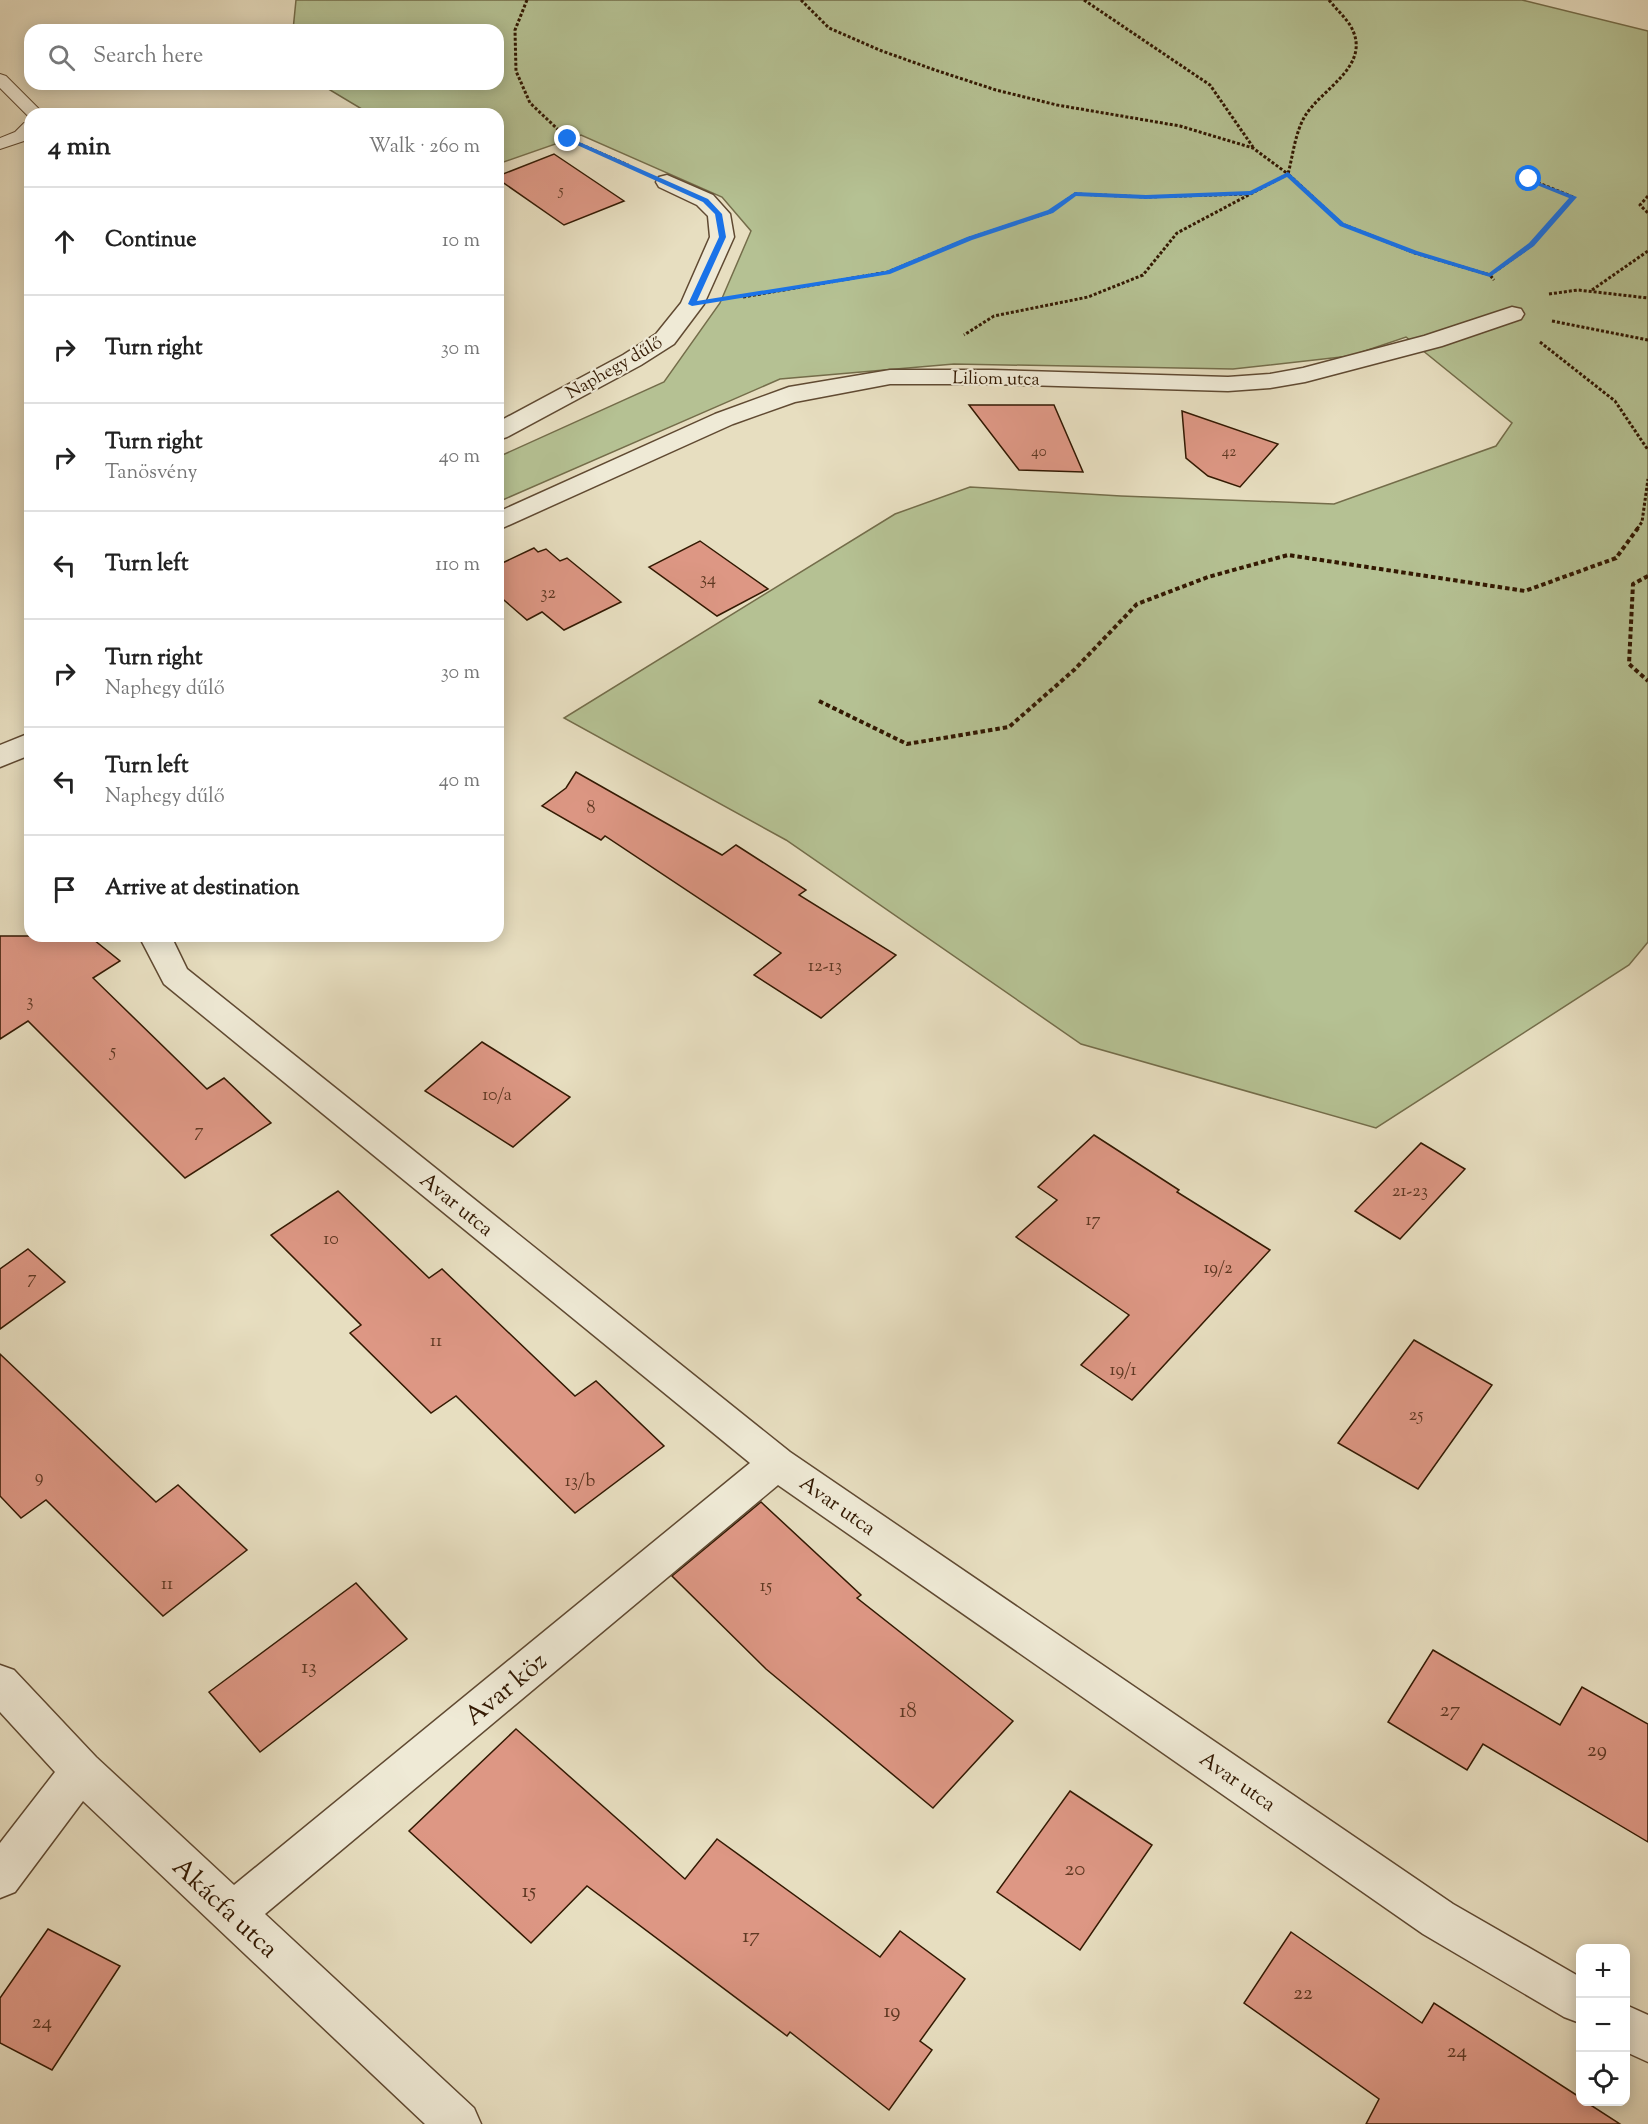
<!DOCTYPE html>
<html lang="en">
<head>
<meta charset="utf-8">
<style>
  :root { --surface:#fff; --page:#f2f2f2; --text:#222; --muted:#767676; --line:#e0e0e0 }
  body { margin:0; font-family:"Sorts Mill Goudy",serif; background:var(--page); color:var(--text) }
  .controls { position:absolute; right:18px; bottom:18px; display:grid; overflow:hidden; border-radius:12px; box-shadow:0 3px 15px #0003 }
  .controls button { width:54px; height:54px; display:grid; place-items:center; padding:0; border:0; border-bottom:2px solid var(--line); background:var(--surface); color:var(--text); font:30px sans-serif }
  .stop { position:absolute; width:18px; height:18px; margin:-14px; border:4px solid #1a73e8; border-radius:50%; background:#fff }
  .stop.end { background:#1a73e8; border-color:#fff; box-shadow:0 2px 6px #0008 }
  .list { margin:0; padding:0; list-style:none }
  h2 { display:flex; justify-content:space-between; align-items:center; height:78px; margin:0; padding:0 24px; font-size:26px }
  h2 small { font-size:20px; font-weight:400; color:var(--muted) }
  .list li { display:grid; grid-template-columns:39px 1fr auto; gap:18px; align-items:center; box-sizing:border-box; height:108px; padding:0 24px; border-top:2px solid var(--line) }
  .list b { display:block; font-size:22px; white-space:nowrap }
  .list p { margin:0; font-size:20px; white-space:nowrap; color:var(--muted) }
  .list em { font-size:20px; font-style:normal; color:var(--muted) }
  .icon { flex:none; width:33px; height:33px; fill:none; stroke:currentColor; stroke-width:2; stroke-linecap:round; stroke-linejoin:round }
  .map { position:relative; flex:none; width:1648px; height:2124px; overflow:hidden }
  .search { position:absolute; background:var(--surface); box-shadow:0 3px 15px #0003; left:24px; top:24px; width:480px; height:66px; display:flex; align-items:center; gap:15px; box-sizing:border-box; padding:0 21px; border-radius:18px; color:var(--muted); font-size:22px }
  .panel { position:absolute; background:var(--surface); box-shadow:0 3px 15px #0003; left:24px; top:108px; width:480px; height:834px; border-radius:18px }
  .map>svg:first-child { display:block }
  .green { fill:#b5c193; stroke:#746d4a; stroke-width:1.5 }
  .building { fill:#dd9784; stroke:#331902; stroke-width:1.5 }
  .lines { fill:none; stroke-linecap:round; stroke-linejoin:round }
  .service-casing { stroke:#604a32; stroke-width:2 }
  .minor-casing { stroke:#604a32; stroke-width:3 }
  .path-far1 { stroke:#331902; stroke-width:3; stroke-dasharray:3 2; stroke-linecap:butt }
  .path { stroke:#331902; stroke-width:4; stroke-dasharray:4.5 3; stroke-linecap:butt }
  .service { fill:#efead6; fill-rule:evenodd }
  .minor { fill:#efead6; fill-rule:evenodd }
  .route { fill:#1a73e8 }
  .labels { text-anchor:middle; stroke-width:4.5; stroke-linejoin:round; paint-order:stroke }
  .far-number-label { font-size:15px; fill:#5e3822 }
  .far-street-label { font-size:18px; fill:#331902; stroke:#efead6 }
  .number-label { font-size:18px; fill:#5e3822 }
  .street-label { font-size:21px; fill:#331902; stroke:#efead6 }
  .near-number-label { font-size:21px; fill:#5e3822 }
  .near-street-label { font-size:26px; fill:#331902; stroke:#efead6 }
</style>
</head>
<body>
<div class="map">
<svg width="1648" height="2124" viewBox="0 0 1648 2124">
  <rect width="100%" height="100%" fill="#e7dec0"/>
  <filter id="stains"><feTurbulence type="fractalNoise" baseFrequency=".00333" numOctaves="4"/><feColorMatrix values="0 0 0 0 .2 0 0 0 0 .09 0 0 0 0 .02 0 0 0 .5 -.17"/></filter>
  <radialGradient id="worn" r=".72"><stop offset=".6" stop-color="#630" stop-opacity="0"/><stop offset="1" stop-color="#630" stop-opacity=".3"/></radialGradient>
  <polygon class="green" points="296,0 1522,0 1648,31 1648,942 1629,965 1376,1128 1081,1044 786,840 564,718 895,514 970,487 1121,496 1334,504 1496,446 1512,423 1406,337 1350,356 1233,369 954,364 780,379 498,502 498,457 664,382 720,303 751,231 722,197 581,135 498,164 498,114 370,114 320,84 498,84 498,30 293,30"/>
  <g class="building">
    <polygon points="554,154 624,201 564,225 498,179 498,176"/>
    <polygon points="969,405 1054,405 1083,472 1019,470"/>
    <polygon points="1182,411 1278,444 1240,487 1208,476 1186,458"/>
    <polygon points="700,541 768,589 717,616 649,567"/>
    <polygon points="534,548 538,552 546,549 560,561 567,558 621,602 564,630 542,612 527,620 498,595 498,565"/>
    <polygon points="576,772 722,855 736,845 806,890 799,895 896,955 821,1018 754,975 781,953 605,836 601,840 542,806 566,788"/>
    <polygon points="0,936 89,936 120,961 93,978 207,1089 224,1078 271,1123 185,1178 28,1021 0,1039"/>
    <polygon points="482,1042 570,1097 513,1147 425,1091"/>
    <polygon points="1094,1135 1179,1190 1177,1192 1270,1250 1132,1400 1081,1365 1129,1315 1016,1237 1057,1200 1038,1187"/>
    <polygon points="1421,1143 1465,1169 1400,1239 1355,1211"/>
    <polygon points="338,1191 429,1278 442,1269 575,1396 596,1381 664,1446 575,1513 456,1396 431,1413 350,1333 361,1325 271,1235"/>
    <polygon points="28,1249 65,1282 0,1329 0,1269"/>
    <polygon points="1414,1340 1492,1385 1418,1489 1338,1443"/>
    <polygon points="0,1354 156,1502 178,1485 247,1550 163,1616 46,1500 21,1518 0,1496"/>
    <polygon points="761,1502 861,1595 857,1598 1013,1721 933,1808 766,1669 672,1576"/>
    <polygon points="356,1583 407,1639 260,1752 209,1692"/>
    <polygon points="1433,1650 1560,1725 1582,1687 1648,1724 1648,1842 1483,1744 1467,1770 1388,1722"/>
    <polygon points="516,1729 685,1879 717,1839 880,1957 900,1931 965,1979 920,2041 932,2050 889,2110 790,2032 787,2036 587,1886 531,1943 409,1831"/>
    <polygon points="1070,1791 1152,1845 1080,1950 997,1892"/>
    <polygon points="48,1929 120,1966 52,2070 0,2043 0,1998"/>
    <polygon points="1291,1932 1422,2023 1434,2003 1581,2098 1581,2102 1586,2102 1620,2124 1366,2124 1379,2099 1244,2003"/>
  </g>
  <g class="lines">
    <g class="service-casing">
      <g id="service">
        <polygon points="0,74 6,76 44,114 30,114 30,118 0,88"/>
        <polygon points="30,122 30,137 27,140 0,149 0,138 15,132 24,123"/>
      </g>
    </g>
    <g class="minor-casing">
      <g id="minor">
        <polygon points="667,175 713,195 730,214 734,237 704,304 674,344 641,365 507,437 498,440 498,422 623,355 656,334 681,303 710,237 708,216 697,205 659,187 656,182 659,177"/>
        <polygon points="1512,307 1521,309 1524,314 1521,319 1442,346 1305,382 1270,388 1228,391 992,384 890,384 795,402 733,424 498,530 498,512 715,414 789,387 890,370 992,370 1228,377 1270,374 1303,368 1424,336"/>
        <polygon points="30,733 30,755 0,767 0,745"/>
        <polygon points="139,936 171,936 187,969 790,1452 1453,1904 1580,1977 1580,2023 1564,2017 1423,1934 778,1485 265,1914 474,2108 481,2124 425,2124 83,1801 15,1892 0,1898 0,1843 55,1772 0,1712 0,1665 14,1670 96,1757 234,1885 750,1463 164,984"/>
        <polygon points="1626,2005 1648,2015 1648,2062 1626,2052"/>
      </g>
    </g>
    <g class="path-far1">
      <polyline points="527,0 515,30 516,71 530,103 568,139 628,165"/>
      <polyline points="801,0 829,28 882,51 935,70 996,90 1057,105 1180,126 1253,148 1288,174 1177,233 1143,275 1088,297 994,316 964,335"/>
      <polyline points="1084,0 1210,85 1253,147"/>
      <path d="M1329 0C1336 9 1344 16 1350 25 1374 65 1322 88 1305 116 1295 133 1293 155 1288 174L1342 224 1415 253 1490 275 1494 280"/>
      <polyline points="1648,196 1640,205 1648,213"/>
      <polyline points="1490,275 1532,245 1573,197 1529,179"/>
      <polyline points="1592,290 1648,251"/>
      <polyline points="1549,294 1578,290 1648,298"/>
      <polyline points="743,297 888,272 970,238 1050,212 1075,194 1146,197 1248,194"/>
      <polyline points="1552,321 1648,340"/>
      <polyline points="1540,342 1615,401 1648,450"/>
      <polyline points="1637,529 1642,522 1648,479"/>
    </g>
    <g class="path">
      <polyline points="1648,576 1633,584 1629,664 1648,681"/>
      <polyline points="819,701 907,744 1009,727 1074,670 1137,604 1208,577 1288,555 1525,591 1616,558 1638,528"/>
    </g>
    <use href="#service" class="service"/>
    <use href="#minor" class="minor"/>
  </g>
  <polygon class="route" points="568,137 708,199 722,214 726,237 697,301 886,271 967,237 1048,210 1075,192 1146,195 1250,191 1288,172 1344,223 1417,251 1489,273 1529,243 1569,198 1527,181 1527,178 1577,197 1534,246 1490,277 1413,254 1340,226 1287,177 1251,195 1146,199 1076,196 1053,213 972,240 890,274 692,306 688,304 719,237 715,214 703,202 566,140"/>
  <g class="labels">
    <g class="far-number-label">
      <text x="561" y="195">5</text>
      <text x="1039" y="456">40</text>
      <text x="1229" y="456">42</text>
    </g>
    <g class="far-street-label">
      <text transform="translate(614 367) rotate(-30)" y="6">Naphegy dűlő</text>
      <text transform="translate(996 378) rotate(1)" y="6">Liliom utca</text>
    </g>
    <g class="number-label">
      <text x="708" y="584">34</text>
      <text x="548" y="598">32</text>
      <text x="591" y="813">8</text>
      <text x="825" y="971">12-13</text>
      <text x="30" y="1006">3</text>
      <text x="113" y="1056">5</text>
      <text x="497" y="1100">10/a</text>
      <text x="199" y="1136">7</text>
      <text x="1410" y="1196">21-23</text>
      <text x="1093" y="1225">17</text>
      <text x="331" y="1244">10</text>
      <text x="1218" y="1273">19/2</text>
      <text x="32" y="1283">7</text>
      <text x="436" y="1346">11</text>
      <text x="1123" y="1375">19/1</text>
      <text x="1416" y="1420">25</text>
      <text x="39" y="1482">9</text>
      <text x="580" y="1486">13/b</text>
      <text x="167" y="1589">11</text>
      <text x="766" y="1591">15</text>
    </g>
    <g class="street-label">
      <text transform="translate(457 1204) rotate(39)" y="7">Avar utca</text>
      <text transform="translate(838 1505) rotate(35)" y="7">Avar utca</text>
      <text transform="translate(1238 1781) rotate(35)" y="7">Avar utca</text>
    </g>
    <g class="near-number-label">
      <text x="309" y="1673">13</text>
      <text x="1450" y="1716">27</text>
      <text x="908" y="1717">18</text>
      <text x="1597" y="1756">29</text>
      <text x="1075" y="1875">20</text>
      <text x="529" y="1897">15</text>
      <text x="751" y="1942">17</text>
      <text x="1303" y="1999">22</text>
      <text x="892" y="2017">19</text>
      <text x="42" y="2028">24</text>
      <text x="1457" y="2057">24</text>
    </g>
    <g class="near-street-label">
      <text transform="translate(505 1688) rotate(-40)" y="9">Avar köz</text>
      <text transform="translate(226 1907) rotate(43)" y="9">Akácfa utca</text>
    </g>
  </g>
  <rect width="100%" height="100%" filter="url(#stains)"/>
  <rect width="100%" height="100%" fill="url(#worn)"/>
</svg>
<div class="controls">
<button>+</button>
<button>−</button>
<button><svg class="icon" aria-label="locate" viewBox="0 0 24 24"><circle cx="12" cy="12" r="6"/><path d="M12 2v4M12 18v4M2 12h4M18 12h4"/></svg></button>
</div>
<div class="stop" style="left:1529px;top:179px"></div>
<div class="stop end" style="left:568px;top:139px"></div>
<div class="search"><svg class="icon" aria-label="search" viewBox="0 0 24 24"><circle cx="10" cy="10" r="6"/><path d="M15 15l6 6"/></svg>Search here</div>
<section class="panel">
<h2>4 min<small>Walk · 260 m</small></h2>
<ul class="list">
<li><svg class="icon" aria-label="ahead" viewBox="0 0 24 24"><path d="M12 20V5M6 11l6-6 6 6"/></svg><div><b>Continue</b></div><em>10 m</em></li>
<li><svg class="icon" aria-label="right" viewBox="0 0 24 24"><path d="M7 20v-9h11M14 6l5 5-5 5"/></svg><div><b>Turn right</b></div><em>30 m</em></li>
<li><svg class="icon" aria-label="right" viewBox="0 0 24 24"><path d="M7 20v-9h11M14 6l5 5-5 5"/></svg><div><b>Turn right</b><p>Tanösvény</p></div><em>40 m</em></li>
<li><svg class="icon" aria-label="left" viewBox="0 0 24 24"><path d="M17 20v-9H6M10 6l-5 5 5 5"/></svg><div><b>Turn left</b></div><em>110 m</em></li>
<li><svg class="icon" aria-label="right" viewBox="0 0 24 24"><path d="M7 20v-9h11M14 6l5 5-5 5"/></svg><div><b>Turn right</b><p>Naphegy dűlő</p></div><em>30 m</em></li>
<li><svg class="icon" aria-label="left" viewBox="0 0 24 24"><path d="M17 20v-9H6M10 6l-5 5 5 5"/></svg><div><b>Turn left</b><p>Naphegy dűlő</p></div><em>40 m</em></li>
<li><svg class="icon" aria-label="arrive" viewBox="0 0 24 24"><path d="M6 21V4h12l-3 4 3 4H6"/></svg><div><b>Arrive at destination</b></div></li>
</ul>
</section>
</div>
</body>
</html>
